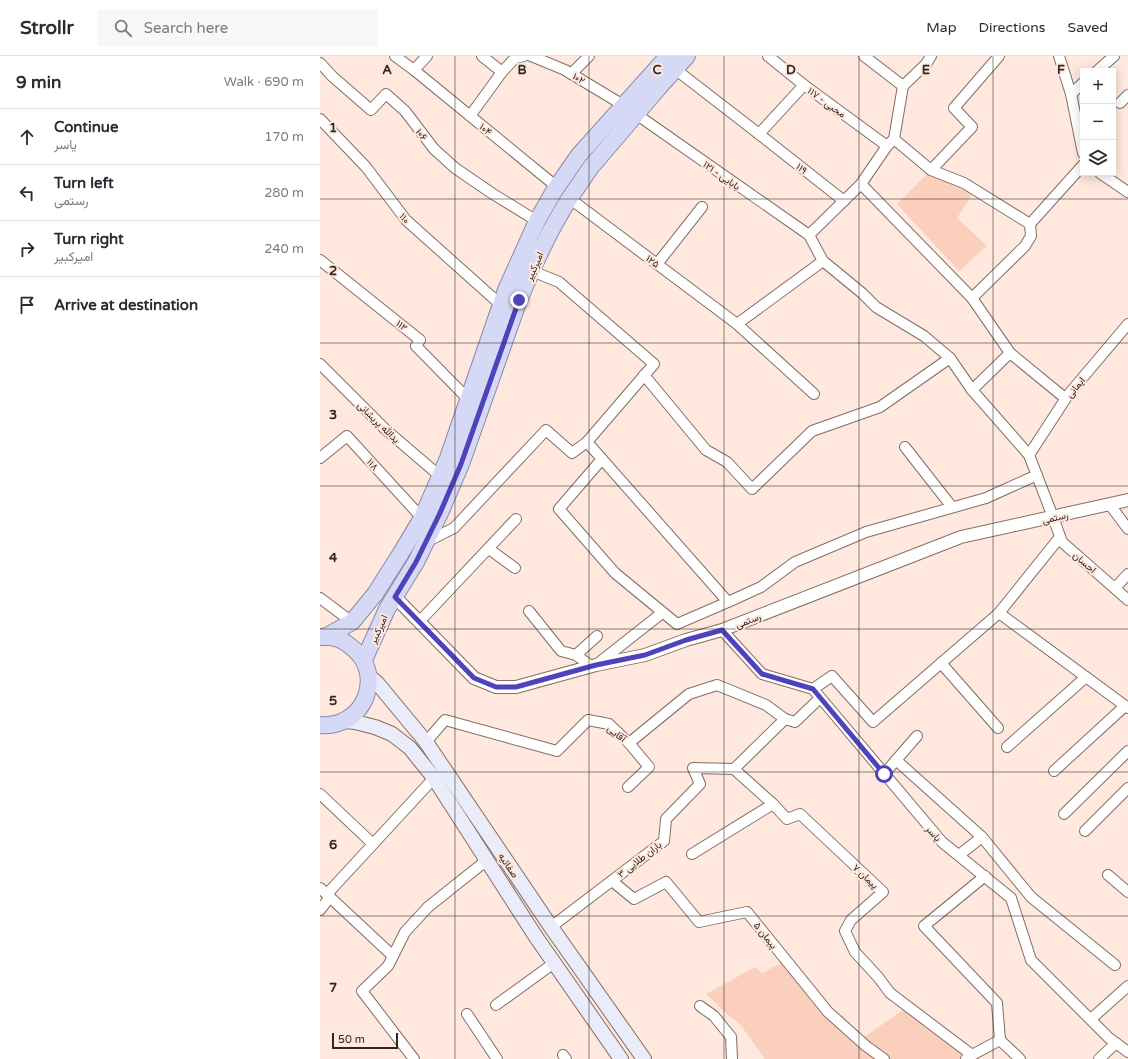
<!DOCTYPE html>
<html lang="en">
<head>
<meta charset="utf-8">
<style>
  :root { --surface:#fff; --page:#f7f7f7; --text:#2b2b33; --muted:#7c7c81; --line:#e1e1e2 }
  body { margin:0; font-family:"Varela Round",Vazirmatn,sans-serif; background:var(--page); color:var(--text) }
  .controls { position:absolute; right:12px; top:12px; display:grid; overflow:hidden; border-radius:0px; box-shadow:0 2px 10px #0003 }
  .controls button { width:36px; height:36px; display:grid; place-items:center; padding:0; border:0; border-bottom:1px solid var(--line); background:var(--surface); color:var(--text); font:20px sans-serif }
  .scale { position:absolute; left:12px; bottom:10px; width:66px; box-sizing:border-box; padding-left:4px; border:2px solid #302723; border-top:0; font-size:11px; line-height:14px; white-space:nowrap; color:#302723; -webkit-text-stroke:3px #ffe8dd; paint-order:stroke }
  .stop { position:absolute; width:12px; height:12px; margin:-9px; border:3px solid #4e43ba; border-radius:50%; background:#fff }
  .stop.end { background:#4e43ba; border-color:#fff; box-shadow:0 1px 4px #0008 }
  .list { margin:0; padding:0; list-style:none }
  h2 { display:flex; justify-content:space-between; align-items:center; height:52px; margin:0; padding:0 16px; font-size:17px }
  h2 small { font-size:13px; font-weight:400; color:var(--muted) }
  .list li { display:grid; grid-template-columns:26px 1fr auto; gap:12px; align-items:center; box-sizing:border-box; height:56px; padding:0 16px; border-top:1px solid var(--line) }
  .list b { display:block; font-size:15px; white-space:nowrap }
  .list p { margin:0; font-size:13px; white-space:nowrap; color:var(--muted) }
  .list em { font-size:13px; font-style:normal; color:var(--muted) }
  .icon { flex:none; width:22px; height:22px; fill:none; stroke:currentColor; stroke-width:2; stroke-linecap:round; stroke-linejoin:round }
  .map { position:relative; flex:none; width:808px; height:1003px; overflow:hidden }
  header { display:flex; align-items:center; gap:24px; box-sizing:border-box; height:56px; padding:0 20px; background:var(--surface); border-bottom:1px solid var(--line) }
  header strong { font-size:19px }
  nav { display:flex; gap:22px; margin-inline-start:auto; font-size:14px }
  .search { width:280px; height:36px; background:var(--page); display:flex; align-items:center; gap:10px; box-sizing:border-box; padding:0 14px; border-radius:0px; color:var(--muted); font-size:15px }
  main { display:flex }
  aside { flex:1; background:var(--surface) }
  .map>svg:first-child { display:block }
  .green { fill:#facfbb }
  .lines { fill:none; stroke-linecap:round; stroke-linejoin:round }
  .minor-casing { stroke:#826e65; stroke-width:12 }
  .tertiary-casing { stroke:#826e65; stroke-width:14 }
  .secondary-casing { stroke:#826e65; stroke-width:16 }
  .primary-casing { stroke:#8a8aa7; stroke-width:18 }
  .minor { stroke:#fff; stroke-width:10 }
  .tertiary { stroke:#fff; stroke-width:12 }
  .secondary { stroke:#ebecfa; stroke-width:14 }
  .primary { stroke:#d6d9f5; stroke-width:16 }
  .route { stroke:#4e43ba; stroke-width:5 }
  .grid { fill:none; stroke:#302723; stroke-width:1; stroke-opacity:0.55 }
  .labels { text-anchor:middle; stroke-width:4; stroke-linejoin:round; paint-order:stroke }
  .street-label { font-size:10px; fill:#302723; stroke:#ffe8dd }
  .grid-label { font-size:13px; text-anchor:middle; font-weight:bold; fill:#302723; stroke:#ffe8dd; stroke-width:4; stroke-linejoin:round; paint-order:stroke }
</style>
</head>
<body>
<header>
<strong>Strollr</strong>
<div class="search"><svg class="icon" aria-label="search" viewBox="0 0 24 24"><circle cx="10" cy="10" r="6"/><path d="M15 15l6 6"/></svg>Search here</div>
<nav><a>Map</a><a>Directions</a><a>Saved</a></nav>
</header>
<main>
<aside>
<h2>9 min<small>Walk · 690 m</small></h2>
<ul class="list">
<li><svg class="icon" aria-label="ahead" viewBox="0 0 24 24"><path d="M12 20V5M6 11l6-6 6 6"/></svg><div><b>Continue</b><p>یاسر</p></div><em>170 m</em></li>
<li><svg class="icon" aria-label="left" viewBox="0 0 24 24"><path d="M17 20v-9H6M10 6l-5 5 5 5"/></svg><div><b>Turn left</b><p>رستمی</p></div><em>280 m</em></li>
<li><svg class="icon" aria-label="right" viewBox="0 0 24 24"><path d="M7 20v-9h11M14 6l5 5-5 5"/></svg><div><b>Turn right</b><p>امیرکبیر</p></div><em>240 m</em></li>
<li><svg class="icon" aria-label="arrive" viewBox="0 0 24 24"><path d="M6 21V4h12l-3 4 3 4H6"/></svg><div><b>Arrive at destination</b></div></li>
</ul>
</aside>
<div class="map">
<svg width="808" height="1003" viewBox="0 0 808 1003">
  <rect width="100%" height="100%" fill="#ffe8dd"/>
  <g class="green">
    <polygon points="611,114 655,134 637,162 667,190 639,215 577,148"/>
    <polygon points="463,906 514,964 522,959 544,981 592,948 647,987 659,1003 445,1003 420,968 409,960 386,938 435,911 442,917"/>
  </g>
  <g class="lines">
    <g class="minor-casing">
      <g id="minor">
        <polyline points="75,0 94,14 107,0"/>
        <polyline points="162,0 182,16 195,2 204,0"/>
        <polyline points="211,0 245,14 303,49"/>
        <polyline points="448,0 484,29 567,90"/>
        <polyline points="544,0 583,30"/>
        <polyline points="739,0 751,38 763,97"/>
        <polyline points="0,7 13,21 51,54 66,38 85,55 114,93 135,112 173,138 217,165"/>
        <polyline points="355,13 439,78"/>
        <polyline points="94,14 237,131"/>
        <polyline points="777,15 794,0"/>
        <polyline points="251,18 269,0"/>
        <polyline points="484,29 439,78 524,145"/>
        <polyline points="751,38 763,27"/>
        <polyline points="800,47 808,39"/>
        <polyline points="316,58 489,179"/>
        <polyline points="150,60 182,16"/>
        <polyline points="0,63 46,111 86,164 181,249"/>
        <polyline points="574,83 583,30 606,8 611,0"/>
        <polyline points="611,114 652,71 634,52 679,0"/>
        <polyline points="780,117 808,136"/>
        <polyline points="541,128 652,242 705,190 711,180 710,168 644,127 611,114 574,83 567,90 541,128 489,179 503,205 542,237 556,251 604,280 630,302 652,334 709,399 733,461 742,486 808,544"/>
        <polyline points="249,142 417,268 503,205"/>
        <polyline points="710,168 763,109"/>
        <polyline points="0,204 100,284 96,290 148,343"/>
        <polyline points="337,208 382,151"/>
        <polyline points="212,215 239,226 334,308 267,386 408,546 441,531 475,506 546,476 666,442 717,419"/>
        <polyline points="652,242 690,297 745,342"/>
        <polyline points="417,268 494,338"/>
        <polyline points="0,308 65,373 121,421"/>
        <polyline points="324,319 386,394 407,406 432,433 492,375 560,351 630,302"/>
        <polyline points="652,334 690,297"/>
        <polyline points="585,391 632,451"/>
        <polyline points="709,399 748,339 808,268"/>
        <polyline points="0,402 27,380 102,462"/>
        <polyline points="282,403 239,453 295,517 357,568 408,546"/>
        <polyline points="790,449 808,473"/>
        <polyline points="740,481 679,557 808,652"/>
        <polyline points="106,486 134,472 226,374 252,397 267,386"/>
        <polyline points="169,493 195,512"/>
        <polyline points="795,532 808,518"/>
        <polyline points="0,542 32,566"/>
        <polyline points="209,555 241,595 256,599"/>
        <polyline points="99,566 196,463"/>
        <polyline points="402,574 442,618 493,633 622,786 691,842 711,904 789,982 808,996"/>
        <polyline points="621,607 678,672"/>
        <polyline points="276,609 342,557"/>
        <polyline points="271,610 256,599 277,580"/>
        <polyline points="493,633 512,620 553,666 679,557"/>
        <polyline points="106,686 125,664 237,695 268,664 289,668 309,687 369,638 397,629 446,649 465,663 475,666 500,642"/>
        <polyline points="687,691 766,621"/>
        <polyline points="576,704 662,781"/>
        <polyline points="414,713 453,748"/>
        <polyline points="734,715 805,650"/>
        <polyline points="564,718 597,680"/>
        <polyline points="308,731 329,711 309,687"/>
        <polyline points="0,738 53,788"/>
        <polyline points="744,758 808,695"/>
        <polyline points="765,775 808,732"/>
        <polyline points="372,798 453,748 467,763 480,758 563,836 531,864 525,875 535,896 558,921 570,937 652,999 646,1003"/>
        <polyline points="639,799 662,781 711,841 795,909"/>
        <polyline points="788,819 808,836"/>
        <polyline points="292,825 314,843 346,826 379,866 427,856 508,956 546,990 564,1003"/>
        <polyline points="0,832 73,900"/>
        <polyline points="7,838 114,722"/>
        <polyline points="0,854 10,841"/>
        <polyline points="231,871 344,785 346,763 380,728 373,712 414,713 465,663"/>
        <polyline points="176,949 234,907"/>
        <polyline points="380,950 394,960 411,981 412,1003"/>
        <polyline points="147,958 177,1003"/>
        <polyline points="771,963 808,930"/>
        <polyline points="680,984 700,1003"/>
        <polyline points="243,999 246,1003"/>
        <polyline points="652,999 680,984 677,947 604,870 665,820"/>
        <polyline points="94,1003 42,935 68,910 85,876 108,851 167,804"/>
        <polyline points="779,1003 796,987"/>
      </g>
    </g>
    <g class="tertiary-casing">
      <polyline id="tertiary" points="75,541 154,622 176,631 196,631 276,609 325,599 366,584 402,574 641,481 808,444"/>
    </g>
    <g class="secondary-casing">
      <g id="secondary">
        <polyline points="48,619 58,628 106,686 231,871 324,1003"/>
        <polyline points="25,665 35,666 55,671 72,678 90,692 114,722 216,881 301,1003"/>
      </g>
    </g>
    <g class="primary-casing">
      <g id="primary">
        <polyline points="5,581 32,566 55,538 81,497 102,462 128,402 186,234 217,165 234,135 259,99 348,0"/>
        <polyline points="44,604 67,553 96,506 120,457 141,408 199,244 215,207 230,176 247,146 271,111 341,29 367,0"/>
        <path d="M0 669C45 673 67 616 30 590 22 583 12 580 2 581"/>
      </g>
    </g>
    <use href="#minor" class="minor"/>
    <use href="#tertiary" class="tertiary"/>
    <use href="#secondary" class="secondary"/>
    <use href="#primary" class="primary"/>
  </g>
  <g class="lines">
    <polyline class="route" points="199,244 141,408 120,457 96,506 75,541 154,622 176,631 196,631 276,609 325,599 366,584 402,574 442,618 493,633 564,718"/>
  </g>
  <path class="grid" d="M135 0V1003M269 0V1003M404 0V1003M539 0V1003M673 0V1003M0 143H808M0 287H808M0 430H808M0 573H808M0 716H808M0 860H808"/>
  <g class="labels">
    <g class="street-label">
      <text transform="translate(259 22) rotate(31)" y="4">۱۰۲</text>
      <text transform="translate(507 46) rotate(36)" y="4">محبی - ۱۱۷</text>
      <text transform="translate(166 73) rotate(39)" y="4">۱۰۴</text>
      <text transform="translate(102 78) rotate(53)" y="4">۱۰۶</text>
      <text transform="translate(482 112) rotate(38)" y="4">۱۱۹</text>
      <text transform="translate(402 119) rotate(35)" y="4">بابایی - ۱۲۱</text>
      <text transform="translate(85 162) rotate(49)" y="4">۱۱۰</text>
      <text transform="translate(333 205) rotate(37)" y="4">۱۲۵</text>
      <text transform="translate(214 210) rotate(-66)" y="4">امیرکبیر</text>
      <text transform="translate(82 269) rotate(38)" y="4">۱۱۲</text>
      <text transform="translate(755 331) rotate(-51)" y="4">ایمانی</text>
      <text transform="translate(59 366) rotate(44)" y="4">یدالله پریشانی</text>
      <text transform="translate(53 408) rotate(48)" y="4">۱۱۸</text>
      <text transform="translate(735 461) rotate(-12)" y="4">رستمی</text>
      <text transform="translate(765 506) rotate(41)" y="4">احسان</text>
      <text transform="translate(428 564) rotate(-21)" y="4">رستمی</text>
      <text transform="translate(58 573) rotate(-65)" y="4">امیرکبیر</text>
      <text transform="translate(297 677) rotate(39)" y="4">آقایی</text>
      <text transform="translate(614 777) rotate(49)" y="4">یاسر</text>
      <text transform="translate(319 803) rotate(-38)" y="4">باران طلایی ۳</text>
      <text transform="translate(189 809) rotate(56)" y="4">صفائیه</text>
      <text transform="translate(546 820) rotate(43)" y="4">پیمان ۷</text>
      <text transform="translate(446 879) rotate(51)" y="4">پیمان ۵</text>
    </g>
  </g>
  <g class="grid-label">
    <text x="67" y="18">A</text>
    <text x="202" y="18">B</text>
    <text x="337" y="18">C</text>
    <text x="471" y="18">D</text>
    <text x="606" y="18">E</text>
    <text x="741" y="18">F</text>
    <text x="13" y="76">1</text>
    <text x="13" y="219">2</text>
    <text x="13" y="363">3</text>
    <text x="13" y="506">4</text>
    <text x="13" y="649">5</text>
    <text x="13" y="793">6</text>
    <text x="13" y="936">7</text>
  </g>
</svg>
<div class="controls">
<button>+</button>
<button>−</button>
<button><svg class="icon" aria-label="layers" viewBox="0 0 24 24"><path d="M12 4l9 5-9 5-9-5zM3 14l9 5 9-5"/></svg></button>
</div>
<div class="scale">50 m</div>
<div class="stop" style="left:564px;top:718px"></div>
<div class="stop end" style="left:199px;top:244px"></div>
</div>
</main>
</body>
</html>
